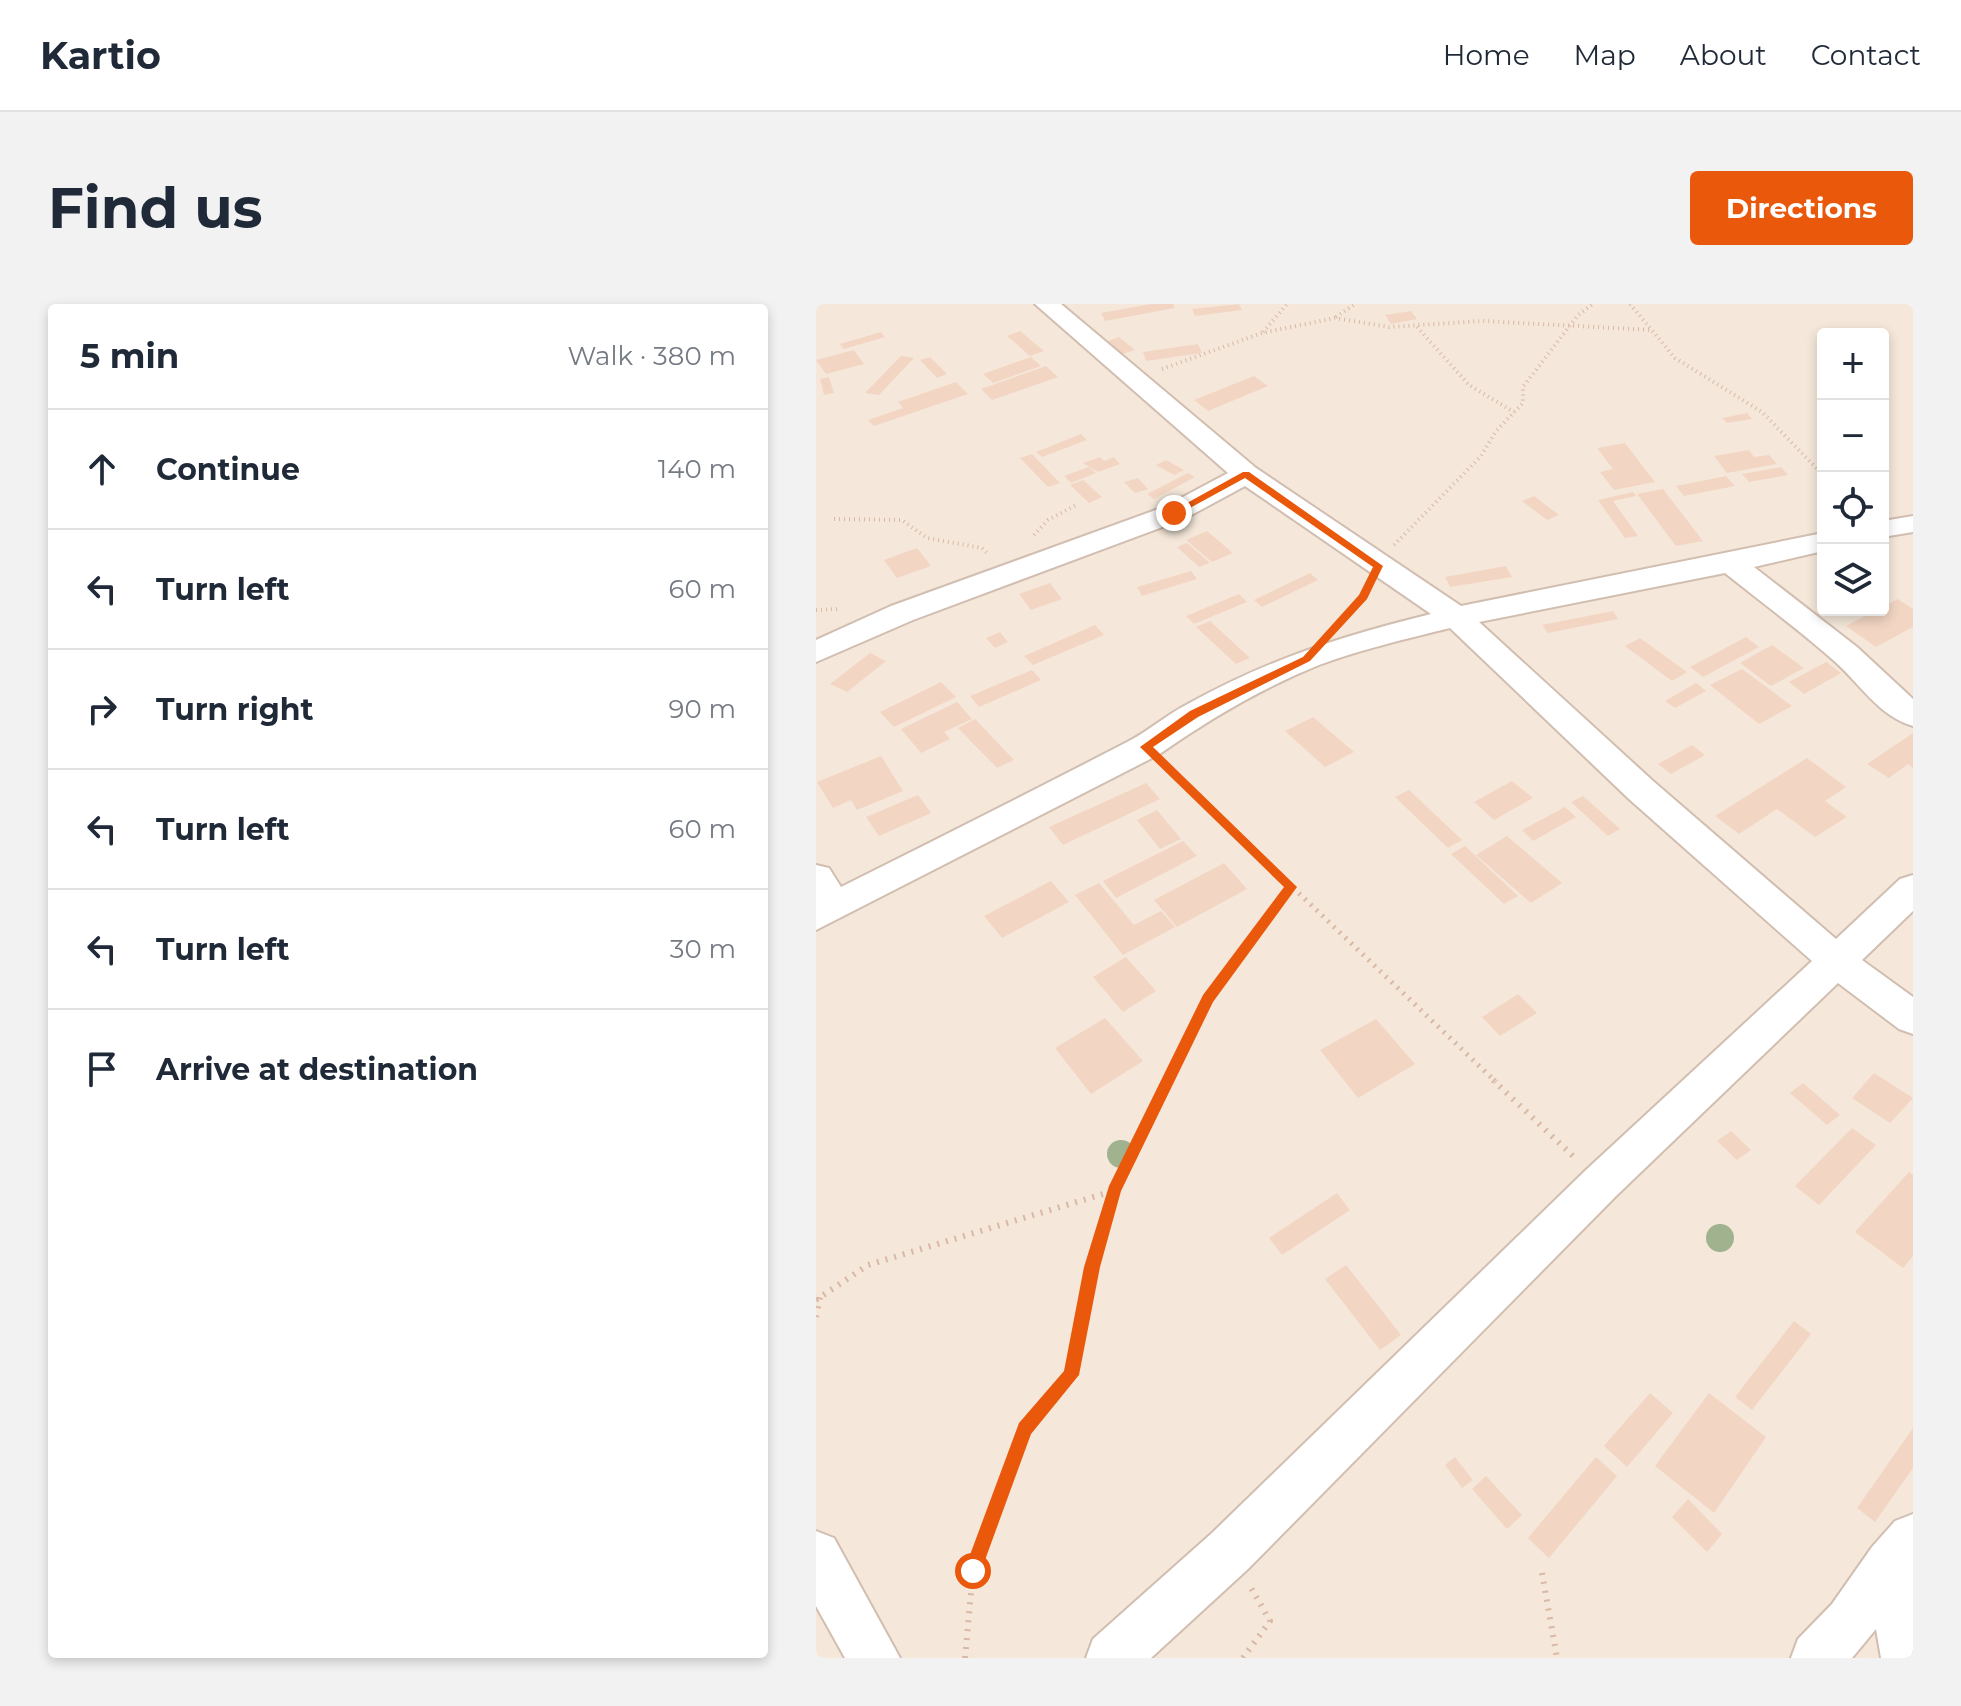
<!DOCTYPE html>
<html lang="en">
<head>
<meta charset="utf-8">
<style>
  :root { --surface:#fff; --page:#f2f2f3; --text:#1f2937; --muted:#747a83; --line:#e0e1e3; --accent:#ea580c }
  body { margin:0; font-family:Montserrat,sans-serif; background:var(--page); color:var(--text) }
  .controls { position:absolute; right:24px; top:24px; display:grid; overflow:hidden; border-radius:8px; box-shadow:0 4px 12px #0003 }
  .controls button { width:72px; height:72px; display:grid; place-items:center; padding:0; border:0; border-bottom:2px solid var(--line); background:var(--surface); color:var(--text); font:40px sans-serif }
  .stop { position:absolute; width:24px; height:24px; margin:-18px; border:6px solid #ea580c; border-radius:50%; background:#fff }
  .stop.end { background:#ea580c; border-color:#fff; box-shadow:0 2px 8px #0008 }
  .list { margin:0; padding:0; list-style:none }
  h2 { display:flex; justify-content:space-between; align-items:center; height:104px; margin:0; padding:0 32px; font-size:34px }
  h2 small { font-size:26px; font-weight:400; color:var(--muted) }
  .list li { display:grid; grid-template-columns:52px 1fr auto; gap:24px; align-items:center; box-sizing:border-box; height:120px; padding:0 32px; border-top:2px solid var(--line) }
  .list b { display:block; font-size:30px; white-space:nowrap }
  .list em { font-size:26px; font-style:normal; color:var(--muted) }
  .icon { flex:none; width:44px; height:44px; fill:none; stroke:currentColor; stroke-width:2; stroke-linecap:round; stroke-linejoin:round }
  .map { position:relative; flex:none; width:1097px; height:1354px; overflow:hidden; border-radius:8px }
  header { display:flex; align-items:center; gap:48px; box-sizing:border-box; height:112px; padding:0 40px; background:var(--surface); border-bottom:2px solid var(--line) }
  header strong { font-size:38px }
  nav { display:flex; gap:44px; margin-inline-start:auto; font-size:28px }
  .intro { display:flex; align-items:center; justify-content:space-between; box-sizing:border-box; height:192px; padding:0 48px }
  h1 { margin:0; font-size:56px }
  .button { padding:20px 36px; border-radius:8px; background:var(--accent); color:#fff; font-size:28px; font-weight:700 }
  main { display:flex; gap:48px; padding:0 48px }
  aside { flex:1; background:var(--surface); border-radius:8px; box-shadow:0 4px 12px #0003 }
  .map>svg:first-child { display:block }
  .residential { fill:#f5e8da; fill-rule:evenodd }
  .building { fill:#f3d5c3 }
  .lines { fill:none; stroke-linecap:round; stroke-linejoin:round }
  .minor-casing { stroke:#d1beb0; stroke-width:4 }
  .path-far2 { stroke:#d9b8a5; stroke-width:4; stroke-dasharray:1 4; stroke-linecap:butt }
  .path-far1 { stroke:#d9b8a5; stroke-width:5; stroke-dasharray:2 6; stroke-linecap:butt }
  .path { stroke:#d9b8a5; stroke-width:6; stroke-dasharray:2 7; stroke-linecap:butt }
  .minor { fill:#fff; fill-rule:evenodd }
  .tree { fill:#a0b28e }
  .route { fill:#ea580c }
</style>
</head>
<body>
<header>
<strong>Kartio</strong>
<nav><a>Home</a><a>Map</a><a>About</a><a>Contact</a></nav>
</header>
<div class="intro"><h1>Find us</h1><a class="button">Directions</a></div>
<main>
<aside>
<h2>5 min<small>Walk · 380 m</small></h2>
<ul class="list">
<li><svg class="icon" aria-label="ahead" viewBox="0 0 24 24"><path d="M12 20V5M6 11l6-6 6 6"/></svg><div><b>Continue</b></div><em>140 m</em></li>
<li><svg class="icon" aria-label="left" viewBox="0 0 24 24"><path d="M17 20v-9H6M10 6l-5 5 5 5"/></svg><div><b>Turn left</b></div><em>60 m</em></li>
<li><svg class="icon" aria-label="right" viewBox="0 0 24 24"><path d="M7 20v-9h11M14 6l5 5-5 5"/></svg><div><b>Turn right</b></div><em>90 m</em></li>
<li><svg class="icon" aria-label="left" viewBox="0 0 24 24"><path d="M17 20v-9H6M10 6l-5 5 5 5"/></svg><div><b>Turn left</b></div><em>60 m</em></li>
<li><svg class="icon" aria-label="left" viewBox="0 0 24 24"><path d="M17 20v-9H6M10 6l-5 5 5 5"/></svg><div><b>Turn left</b></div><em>30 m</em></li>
<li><svg class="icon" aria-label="arrive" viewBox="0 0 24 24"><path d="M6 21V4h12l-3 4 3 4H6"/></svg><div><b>Arrive at destination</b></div></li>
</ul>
</aside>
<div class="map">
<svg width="1097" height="1354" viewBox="0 0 1097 1354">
  <rect width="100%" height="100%" fill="#fdf6ec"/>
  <path class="residential" d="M0 0H1097V1354H0ZM1007 30H1067V306H1007Z"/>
  <g class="building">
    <polygon points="335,0 357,0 359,4 289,17 285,9"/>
    <polygon points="423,0 426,6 379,12 376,5"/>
    <polygon points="595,7 601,15 575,20 569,11"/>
    <polygon points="204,27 228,47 214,52 191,32"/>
    <polygon points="65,28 69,33 28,45 24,40"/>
    <polygon points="303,33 319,46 306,50 290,38"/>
    <polygon points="382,40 386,49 330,57 327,48"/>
    <polygon points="38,46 48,60 10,70 0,56"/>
    <polygon points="85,52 98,54 63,91 49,89"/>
    <polygon points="114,53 131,70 121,74 104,56"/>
    <polygon points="215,53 225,62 177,79 167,70"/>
    <polygon points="230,62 242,73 176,96 165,85"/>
    <polygon points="438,72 452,82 392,107 378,96"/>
    <polygon points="13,73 18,89 8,91 4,75"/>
    <polygon points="140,78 152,90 58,122 52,116 87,104 82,98"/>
    <polygon points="931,109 936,115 911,119 906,114"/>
    <polygon points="265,130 271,136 226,153 220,148"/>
    <polygon points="809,139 839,178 798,186 784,168 797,165 781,144"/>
    <polygon points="933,146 938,153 953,151 961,160 911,169 898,152"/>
    <polygon points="216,150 244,179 232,183 204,154"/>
    <polygon points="284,153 288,157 298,153 304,160 282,168 267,159"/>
    <polygon points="350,156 368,166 358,171 340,161"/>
    <polygon points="273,163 280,169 255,179 248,172"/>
    <polygon points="965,163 972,171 933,178 926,170"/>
    <polygon points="372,169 379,173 338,195 331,190"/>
    <polygon points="910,172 919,182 868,192 860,182"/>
    <polygon points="322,174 332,185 319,189 308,178"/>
    <polygon points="267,176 286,193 273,199 254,181"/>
    <polygon points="847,185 887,237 860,242 821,190"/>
    <polygon points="817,188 820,192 797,197 822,232 809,234 782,196"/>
    <polygon points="718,192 743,211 731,216 706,197"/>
    <polygon points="391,227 417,249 396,258 370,236"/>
    <polygon points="371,239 394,259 383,263 361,243"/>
    <polygon points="101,244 115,262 81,274 68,256"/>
    <polygon points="690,262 696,273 634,283 629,273"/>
    <polygon points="375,267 381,275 326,292 321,283"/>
    <polygon points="494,269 502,276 446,303 438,296"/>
    <polygon points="234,279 246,295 215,306 203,290"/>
    <polygon points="423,290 431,298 378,320 370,312"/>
    <polygon points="1082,295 1097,305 1097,323 1060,343 1030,322 1060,306 1067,306 1067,303"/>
    <polygon points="797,307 802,315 732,329 726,321"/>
    <polygon points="394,317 434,354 420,360 380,323"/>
    <polygon points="279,321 288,331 217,361 208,352"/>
    <polygon points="184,328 192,338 179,344 170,334"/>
    <polygon points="930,333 943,343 887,373 874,363"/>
    <polygon points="824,334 871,368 856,377 809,342"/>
    <polygon points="956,341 988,364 955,382 924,359"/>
    <polygon points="54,349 70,357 31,388 14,380"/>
    <polygon points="1010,358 1025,369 988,390 973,378"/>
    <polygon points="926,365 976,402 943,420 894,381"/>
    <polygon points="216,366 225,376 163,403 154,392"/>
    <polygon points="125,378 140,393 78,423 64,408"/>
    <polygon points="880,379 890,387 859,404 849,397"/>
    <polygon points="141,398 156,415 128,428 134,435 105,449 85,425"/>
    <polygon points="497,413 538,448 509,463 469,427"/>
    <polygon points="159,415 198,456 181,464 142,424"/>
    <polygon points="1097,429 1097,464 1092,460 1073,474 1051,460"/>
    <polygon points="876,441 889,451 855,470 842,460"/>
    <polygon points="65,452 87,487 41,506 35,496 17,504 1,478"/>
    <polygon points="991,454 1030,483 1009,497 1031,513 999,533 961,505 923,530 899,512"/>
    <polygon points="696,477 717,494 678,516 658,498"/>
    <polygon points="330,479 344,495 247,541 233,523"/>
    <polygon points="593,486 646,536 632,544 579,493"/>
    <polygon points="102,491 115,509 63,532 50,513"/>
    <polygon points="767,492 804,525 792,532 755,498"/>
    <polygon points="749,503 760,513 717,537 706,526"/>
    <polygon points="341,506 365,535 344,545 321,516"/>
    <polygon points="691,532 746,579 715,599 660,551"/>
    <polygon points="367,537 381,552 300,594 287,577"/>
    <polygon points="649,542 702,592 688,600 635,550"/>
    <polygon points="408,559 431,585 361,623 338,596"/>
    <polygon points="235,577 253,598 186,634 168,612"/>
    <polygon points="283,579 318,621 345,607 359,623 307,651 259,591"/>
    <polygon points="310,653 340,687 307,708 277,673"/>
    <polygon points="702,690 721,709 684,732 666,713"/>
    <polygon points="289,714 327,757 275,790 239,744"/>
    <polygon points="560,715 599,760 542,794 504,746"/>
    <polygon points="1058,769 1097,794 1074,819 1036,794"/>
    <polygon points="987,779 1024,811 1011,821 974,789"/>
    <polygon points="1036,824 1060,841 1003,901 979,882"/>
    <polygon points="915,827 935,846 921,856 901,837"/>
    <polygon points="1093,868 1097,871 1097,952 1087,964 1039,928"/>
    <polygon points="521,889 534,906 466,951 453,934"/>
    <polygon points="530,961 585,1031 564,1046 509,975"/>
    <polygon points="978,1017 995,1030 936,1106 919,1093"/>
    <polygon points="834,1089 857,1109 811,1163 788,1142"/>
    <polygon points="893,1089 950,1133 898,1209 839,1162"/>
    <polygon points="1097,1124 1097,1164 1059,1218 1041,1204"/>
    <polygon points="639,1153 657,1176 646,1184 629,1161"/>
    <polygon points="780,1153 801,1172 733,1254 712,1234"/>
    <polygon points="670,1172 706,1211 691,1225 656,1185"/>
    <polygon points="872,1195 906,1230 891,1248 856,1213"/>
  </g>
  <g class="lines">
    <g class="minor-casing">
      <g id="minor">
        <path d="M219 0H245L440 164 645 302 1007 229V247L938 263 1041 343 1097 395V422C1062 412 1043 378 1016 355 982 325 945 298 909 269L663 318 837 477 1020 635 1084 575 1097 571V607L1046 656 1097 693V730L1083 725 1022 679 800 892 432 1265 335 1354H270L277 1335 396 1229 770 866 996 657 813 495 634 324C590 335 546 345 503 361 446 384 392 416 342 451L0 626V561L13 564 25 583C121 535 217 487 313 437 333 427 350 411 370 401 451 356 525 332 615 310L429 182 368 215 97 316 0 358V336L75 302 348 203 412 169Z"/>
        <polygon points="1097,212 1097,228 1067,233 1067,217"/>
        <polygon points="1097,1210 1097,1354 1065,1354 1060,1325 1036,1354 975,1354 982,1335 1016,1300 1056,1243 1079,1217"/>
        <polygon points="0,1227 18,1234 84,1354 29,1354 0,1302"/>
      </g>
    </g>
    <g class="path-far2">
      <polyline points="814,0 859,54 946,108 1007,171"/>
      <polyline points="520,13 539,0"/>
      <polyline points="601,23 653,81 698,108"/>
      <polyline points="447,28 471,0"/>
      <polyline points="346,65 446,29 519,14 573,23 667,17 836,26"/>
      <polyline points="18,215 86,216 111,234 166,244 171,249"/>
      <polyline points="218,231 232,216 262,200"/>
      <polyline points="578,241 665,152 680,127 707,99 707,83 762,11 777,0"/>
      <polyline points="0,306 23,305"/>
      <polyline points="526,316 552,283"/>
    </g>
    <g class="path-far1">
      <polyline points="350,462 680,778"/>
      <polyline points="351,778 392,695 475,583"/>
    </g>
    <g class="path">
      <polyline points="677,776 759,854"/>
      <polyline points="0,996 52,961 297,887"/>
      <polyline points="0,1013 4,993"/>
      <polyline points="726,1269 741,1354"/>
      <polyline points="149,1354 157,1267 208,1124 255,1071 276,963 298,887 352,776"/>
      <polyline points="427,1354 454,1317 434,1282"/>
    </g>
    <use href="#minor" class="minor"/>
  </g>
  <g class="tree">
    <circle cx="305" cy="850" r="14"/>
    <circle cx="904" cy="934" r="14"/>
  </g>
  <polygon class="route" points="427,168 433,168 567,262 551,295 494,357 382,413 337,443 481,583 397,698 305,887 284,963 263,1071 215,1130 165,1267 163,1273 157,1275 150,1273 148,1267 203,1119 248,1067 268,963 293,882 387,691 468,583 324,443 374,407 487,353 543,291 557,263 429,174 361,211 353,209"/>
</svg>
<div class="controls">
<button>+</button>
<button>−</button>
<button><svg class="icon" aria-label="locate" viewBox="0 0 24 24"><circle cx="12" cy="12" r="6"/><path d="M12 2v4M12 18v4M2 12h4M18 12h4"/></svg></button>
<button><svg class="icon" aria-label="layers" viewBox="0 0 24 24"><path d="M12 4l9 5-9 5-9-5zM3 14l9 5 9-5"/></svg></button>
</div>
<div class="stop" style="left:157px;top:1267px"></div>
<div class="stop end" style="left:358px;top:209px"></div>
</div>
</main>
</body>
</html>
